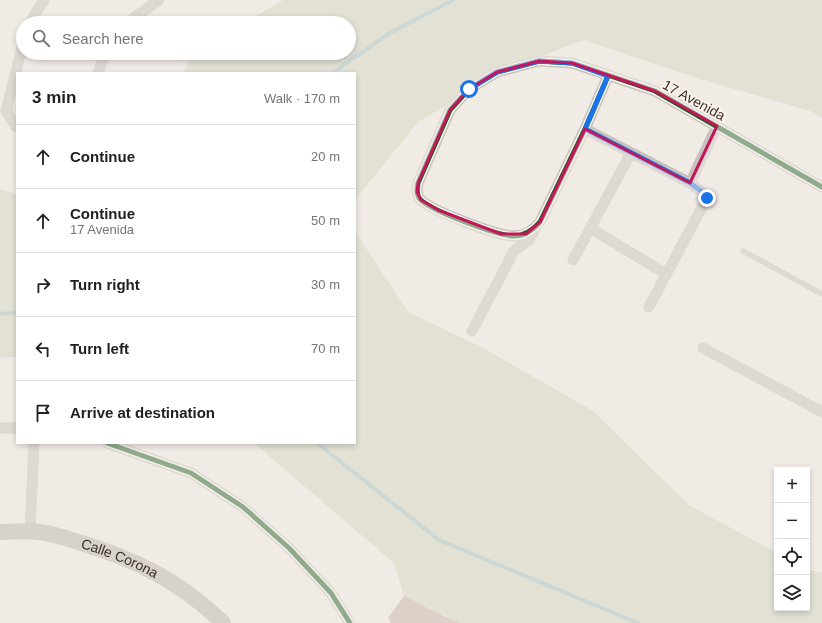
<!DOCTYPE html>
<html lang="en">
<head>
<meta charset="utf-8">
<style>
  :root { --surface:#fff; --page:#f6f6f6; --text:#202124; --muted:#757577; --line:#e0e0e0 }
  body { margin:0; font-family:Arial,sans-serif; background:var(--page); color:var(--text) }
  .controls { position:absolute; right:12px; bottom:12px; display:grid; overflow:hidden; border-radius:0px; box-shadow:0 2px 6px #0003 }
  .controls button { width:36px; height:36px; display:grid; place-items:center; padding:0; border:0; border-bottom:1px solid var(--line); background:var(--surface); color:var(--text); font:20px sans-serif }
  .stop { position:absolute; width:12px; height:12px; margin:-9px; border:3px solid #1a73e8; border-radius:50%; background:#fff }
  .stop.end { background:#1a73e8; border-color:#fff; box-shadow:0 1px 4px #0008 }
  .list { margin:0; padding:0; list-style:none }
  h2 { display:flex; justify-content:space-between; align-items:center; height:52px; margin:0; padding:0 16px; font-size:17px }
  h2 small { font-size:13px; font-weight:400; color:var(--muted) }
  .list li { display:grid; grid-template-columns:26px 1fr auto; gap:12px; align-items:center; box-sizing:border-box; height:64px; padding:0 16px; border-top:1px solid var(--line) }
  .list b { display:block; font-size:15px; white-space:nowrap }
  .list p { margin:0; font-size:13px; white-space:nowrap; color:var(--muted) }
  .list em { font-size:13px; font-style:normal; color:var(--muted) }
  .icon { flex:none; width:22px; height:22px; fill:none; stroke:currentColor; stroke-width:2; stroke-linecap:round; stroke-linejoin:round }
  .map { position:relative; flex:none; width:822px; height:623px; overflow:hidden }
  .search { position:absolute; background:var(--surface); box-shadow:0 2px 6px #0003; left:16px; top:16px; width:340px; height:44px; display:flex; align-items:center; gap:10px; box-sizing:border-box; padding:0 14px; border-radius:22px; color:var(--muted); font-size:15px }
  .panel { position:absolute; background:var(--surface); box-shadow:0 2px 6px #0003; left:16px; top:72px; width:340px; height:372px; border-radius:0px }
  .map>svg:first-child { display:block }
  .green { fill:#d1d6bf }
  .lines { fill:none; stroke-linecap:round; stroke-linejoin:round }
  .stream { stroke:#a1c2c1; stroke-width:4 }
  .building { fill:#c3afa7 }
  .lane { stroke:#c9c3be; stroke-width:5.5 }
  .street { stroke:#c9c3be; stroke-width:11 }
  .secondary { stroke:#bab3ae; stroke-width:16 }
  .cycleway-casing { stroke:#fbf5ee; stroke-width:8 }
  .cycleway { stroke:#1b5e20; stroke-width:5 }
  .route { stroke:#1a73e8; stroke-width:5 }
  .marked { fill:none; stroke:#c2185b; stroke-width:3; stroke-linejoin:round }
  .labels { text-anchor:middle; stroke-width:3.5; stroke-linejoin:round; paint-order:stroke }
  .street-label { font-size:14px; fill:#3b302b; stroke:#fbf5ee }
</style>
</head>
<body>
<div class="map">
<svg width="822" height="623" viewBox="0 0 822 623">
  <rect width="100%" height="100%" fill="#f0ebe5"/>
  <g class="green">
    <polygon points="283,0 822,0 822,118 810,111 697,78 584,40 510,68 418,122 355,200 355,73 184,73 191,55 195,53 349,53 349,23 245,23"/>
    <polygon points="0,189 17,194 17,357 0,358"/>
    <polygon points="355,231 408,312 483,348 593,411 689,505 777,553 777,608 807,608 807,570 822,573 822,623 460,623 404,596 394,563 254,443 355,443"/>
  </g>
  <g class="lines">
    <g class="stream">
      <polyline points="332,73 390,33 453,0"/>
      <polyline points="0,314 17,312"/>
      <polyline points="317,443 439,540 638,623"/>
    </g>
  </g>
  <polygon class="building" points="404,596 444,616 460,623 391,623 388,618"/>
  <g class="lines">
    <polyline class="lane" points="743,251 822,294"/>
    <g class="street">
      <polyline points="31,23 35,14 44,0"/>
      <polyline points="127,23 159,0"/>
      <polyline points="98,73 105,53"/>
      <path d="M608 76 585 129 540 222C533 230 525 236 514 236 498 236 428 210 419 198 416 193 417 188 418 183L450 110 469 89 497 72 539 61 572 63 655 91 822 187"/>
      <polyline points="16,127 6,111 23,44"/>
      <polyline points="585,129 690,183 704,193 707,198 649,307"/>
      <polyline points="690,183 717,126"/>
      <polyline points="590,228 666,274"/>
      <polyline points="573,260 631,153"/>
      <polyline points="472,331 514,251 529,240 535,229"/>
      <polyline points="703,348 822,412"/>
      <polyline points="0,428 17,428"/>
      <polyline points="107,443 191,473 243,507 289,548 331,593 350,623"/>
      <polyline points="30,531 34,443"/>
    </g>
    <path class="secondary" id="s1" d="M0 532C13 532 27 530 40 532 53 534 66 538 78 542 135 559 180 581 223 623"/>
    <g class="cycleway-casing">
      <g id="cycleway">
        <path d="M608 76 585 129 540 222C533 230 525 236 514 236 498 236 428 210 419 198 416 193 417 188 418 183L450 110 469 89 497 72 539 61 572 63 655 91 822 187"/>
        <polyline points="107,443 191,473 243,507 289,548 331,593 350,623"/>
      </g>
    </g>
    <use href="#cycleway" class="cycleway"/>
  </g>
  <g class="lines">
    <polyline class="route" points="469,89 497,72 539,61 572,63 608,76 585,129 690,183 704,193 707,198"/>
  </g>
  <path d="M0 0H822V623H0ZM539 61 572 63 655 91 717 126 690 183 585 129 540 222 526 234H501L438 210 421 200 417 192 418 183 450 110 469 89 497 72Z" fill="#f0ebe5" fill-opacity=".55" fill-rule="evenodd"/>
  <path class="marked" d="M539 61 572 63 655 91 717 126 690 183 585 129 540 222 526 234H501L438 210 421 200 417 192 418 183 450 110 469 89 497 72Z"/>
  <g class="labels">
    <g class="street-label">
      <text transform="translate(694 100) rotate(29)" y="5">17 Avenida</text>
      <text dy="5" stroke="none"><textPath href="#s1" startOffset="124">Calle Corona</textPath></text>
    </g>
  </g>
</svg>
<div class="controls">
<button>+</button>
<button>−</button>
<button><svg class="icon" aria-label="locate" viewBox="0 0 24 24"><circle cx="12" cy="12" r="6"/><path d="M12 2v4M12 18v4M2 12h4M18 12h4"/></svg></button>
<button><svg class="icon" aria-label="layers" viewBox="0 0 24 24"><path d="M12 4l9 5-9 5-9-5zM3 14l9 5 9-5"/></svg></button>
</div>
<div class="stop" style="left:469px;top:89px"></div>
<div class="stop end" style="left:707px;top:198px"></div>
<div class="search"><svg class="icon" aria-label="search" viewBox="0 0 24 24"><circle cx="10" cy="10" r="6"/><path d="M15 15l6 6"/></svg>Search here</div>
<section class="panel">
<h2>3 min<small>Walk · 170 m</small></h2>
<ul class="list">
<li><svg class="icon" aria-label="ahead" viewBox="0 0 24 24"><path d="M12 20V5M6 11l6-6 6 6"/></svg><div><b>Continue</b></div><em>20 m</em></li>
<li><svg class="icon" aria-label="ahead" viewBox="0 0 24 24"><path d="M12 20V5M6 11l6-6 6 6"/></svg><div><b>Continue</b><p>17 Avenida</p></div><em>50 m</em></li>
<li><svg class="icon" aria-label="right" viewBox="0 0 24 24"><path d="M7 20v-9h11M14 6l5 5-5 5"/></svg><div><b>Turn right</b></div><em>30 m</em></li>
<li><svg class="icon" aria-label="left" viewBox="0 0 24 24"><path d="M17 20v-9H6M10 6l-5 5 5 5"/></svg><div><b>Turn left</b></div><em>70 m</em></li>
<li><svg class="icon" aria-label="arrive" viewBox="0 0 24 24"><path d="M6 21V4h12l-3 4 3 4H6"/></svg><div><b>Arrive at destination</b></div></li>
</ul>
</section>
</div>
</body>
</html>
